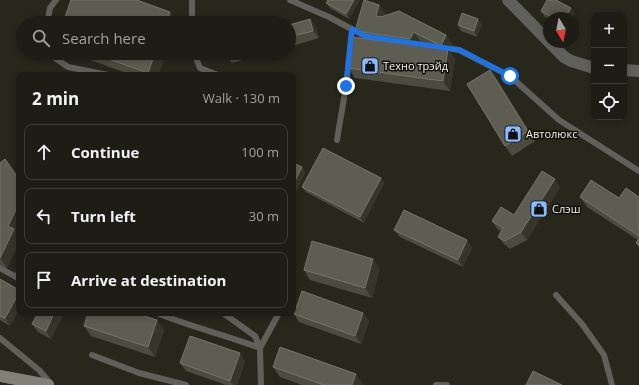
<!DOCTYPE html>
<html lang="en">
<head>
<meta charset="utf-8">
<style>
	:root { --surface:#1d1d15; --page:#25261e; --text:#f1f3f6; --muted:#a0a2a0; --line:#3b3b34 }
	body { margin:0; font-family:"Open Sans",sans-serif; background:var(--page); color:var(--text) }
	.controls { position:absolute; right:12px; top:12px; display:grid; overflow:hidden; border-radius:8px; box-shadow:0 2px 6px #0003 }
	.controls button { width:36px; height:36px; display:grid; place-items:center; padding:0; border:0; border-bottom:1px solid var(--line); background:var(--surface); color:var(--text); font:20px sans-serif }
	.compass { position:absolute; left:543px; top:12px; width:36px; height:36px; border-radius:50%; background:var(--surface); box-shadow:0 2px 6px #0003; rotate:170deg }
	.stop { position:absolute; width:12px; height:12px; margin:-9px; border:3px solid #1a73e8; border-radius:50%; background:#fff }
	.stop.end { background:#1a73e8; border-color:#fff; box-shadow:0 1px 4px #0008 }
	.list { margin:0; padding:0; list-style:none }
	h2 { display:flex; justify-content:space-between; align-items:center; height:52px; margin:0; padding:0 16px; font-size:17px }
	h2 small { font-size:13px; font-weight:400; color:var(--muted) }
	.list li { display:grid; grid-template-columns:26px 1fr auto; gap:12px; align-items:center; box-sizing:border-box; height:56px; margin:0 8px 8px; padding:0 8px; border:1px solid var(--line); border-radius:8px }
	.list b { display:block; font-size:15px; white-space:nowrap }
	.list em { font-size:13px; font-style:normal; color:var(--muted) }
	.icon { flex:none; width:22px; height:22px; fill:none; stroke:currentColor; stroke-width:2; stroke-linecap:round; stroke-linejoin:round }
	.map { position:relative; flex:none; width:639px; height:385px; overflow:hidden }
	.search { position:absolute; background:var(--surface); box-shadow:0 2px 6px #0003; left:16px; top:16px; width:280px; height:44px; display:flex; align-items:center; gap:10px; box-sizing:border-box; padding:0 14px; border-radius:22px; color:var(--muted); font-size:15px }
	.panel { position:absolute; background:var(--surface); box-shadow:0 2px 6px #0003; left:16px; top:72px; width:280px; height:244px; border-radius:8px }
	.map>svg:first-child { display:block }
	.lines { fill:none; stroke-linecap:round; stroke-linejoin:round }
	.lane { stroke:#60605a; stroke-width:6 }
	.street { stroke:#60605a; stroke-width:12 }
	.secondary { stroke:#818178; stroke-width:12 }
	.wall { fill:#4b4b3f; fill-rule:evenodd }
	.shaded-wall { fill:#353529 }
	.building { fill:#5d5d52; stroke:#75756a }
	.route { stroke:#1a73e8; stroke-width:5 }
	.labels { text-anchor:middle; stroke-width:3; stroke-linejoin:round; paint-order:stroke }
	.poi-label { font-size:11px; fill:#f4f4ec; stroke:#10100b; text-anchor:start }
</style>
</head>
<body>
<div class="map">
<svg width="639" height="385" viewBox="0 0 639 385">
	<rect width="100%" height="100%" fill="#27271c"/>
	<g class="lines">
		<path class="lane" d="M290,0L329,17L361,34
			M47,23L50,8L56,0
			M192,23V0
			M411,43L434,46
			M445,48L459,50L510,76L559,120L639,171
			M48,53L68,67L108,75
			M194,53L200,68L218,75
			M337,140L346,86L352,29
			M0,268L16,277L19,272
			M293,270V278
			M556,295L582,324L604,355L612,385
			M157,313C191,327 226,335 260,348
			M223,313L255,336L260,348
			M0,338L39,370L51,384
			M92,355L139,373L186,385
			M261,385L260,348L279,313
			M436,385H447"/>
		<path class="street" d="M508,0L564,57L571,61L594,68
			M624,70L639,71"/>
		<path class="secondary" d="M0,376L48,385"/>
	</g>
	<path class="wall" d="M328,0H360L349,19L330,8L326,3Z
		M379,5L386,15L446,35L453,45L450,52L455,59L450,91L355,78L348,68L360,38L355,31ZM421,42L431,47L419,45Z
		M541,11L574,13L572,18H549V19L545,17Z
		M478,19L482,25L477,37L461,31L458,25Z
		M289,25L316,27L319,38L289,47Z
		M71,53H166L158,75H132Z
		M226,53H266L232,63L226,55Z
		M490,70L497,80L535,141L512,156L505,146Z
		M0,163L19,179V227L17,232L7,268L0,265Z
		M293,163L302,167L305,173L296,192L293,190Z
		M381,178L384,183L364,223L306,192L302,187Z
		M560,187L527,240L510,249L504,244L498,237L501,231L497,229L492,221L514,215Z
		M580,197L619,198L639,197V248L636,243L638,240L587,207Z
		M394,230L467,240L472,248L463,267L400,237Z
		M380,269L372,298L310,280L304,270Z
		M0,279L10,326L0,320Z
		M38,313H64L51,339L38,332L32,324Z
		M247,313H256L254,316Z
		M363,313L369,321L361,344L299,322L294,314Z
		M84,326L164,330L155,357L91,336Z
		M245,361L237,385H226L186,371L180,363Z
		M273,367L363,384V385H302L280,377Z"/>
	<path class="shaded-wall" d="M354,0H360L349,19L346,14Z
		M379,5L386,15L383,26L376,16Z
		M571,8L574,13L572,18H565Z
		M170,12L177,22V23H166Z
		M310,19L316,27L319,38L313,31Z
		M478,19L482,25L477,37L474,31Z
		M414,32L421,42L417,49L410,39Z
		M446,35L453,45L450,52L455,59L450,91L443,81L447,54L441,46Z
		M155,53H166L158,75H149L148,73Z
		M490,70L497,80L535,141L528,131Z
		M302,167L305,173L296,192L293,187V185Z
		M381,178L384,183L364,223L360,217Z
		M555,179L560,187L527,240L521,232Z
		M19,203V227L17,232L19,236V244L7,268L0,258L8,226Z
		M467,240L472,248L463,267L458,260Z
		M373,259L380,269L372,298L365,288Z
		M19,293V311L10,326L5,318Z
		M54,313H64L51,339L46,331Z
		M252,313H256L254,316Z
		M363,313L369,321L361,344L355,336Z
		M157,320L164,330L155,357L148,347Z
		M240,353L245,361L237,385H234L230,381Z
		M356,374L363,384V385H352Z"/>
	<path class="building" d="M71,0H137L170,12L166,23H63Z
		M328,0H354L346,14L326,3Z
		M364,0L379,5L376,16L381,17L399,11L446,35L441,46L414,32L410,39L355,31Z
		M547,0H556L571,8L565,18H553L541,11Z
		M462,13L478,19L474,31L458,25Z
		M310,19L313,31L289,37V25Z
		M352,37L448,49L443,81L348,68Z
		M92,53H155L148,73Z
		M226,53H233L226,55Z
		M490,70L528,131L505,146L467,84Z
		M323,148L381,178L360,217L302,187Z
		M5,159L19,179V203L8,226L14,229L0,258V163Z
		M293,163L302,167L293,185Z
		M542,171L555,179L521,232L505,241L498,237L503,228L492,221L501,207L514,215Z
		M591,180L619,198L626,188L639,197V236L580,197Z
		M404,210L467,240L458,260L394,230Z
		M639,238V245L636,243Z
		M312,241L373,259L365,288L304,270Z
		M0,279L19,290V293L5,318L0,316Z
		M302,291L363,313L355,336L294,314Z
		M38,313H54L46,331L32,324Z
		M88,313H135L157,320L148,347L84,326Z
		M190,336L240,353L230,381L180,363Z
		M280,347L356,374L352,385H324L273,367Z
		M533,371L562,385H526Z"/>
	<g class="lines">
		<path class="route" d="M346,86L352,29L365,36L460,50L510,76"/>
	</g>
	<defs>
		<symbol id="shop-square" viewBox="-11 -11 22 22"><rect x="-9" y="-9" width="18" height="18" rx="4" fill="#8abafc" stroke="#10100b"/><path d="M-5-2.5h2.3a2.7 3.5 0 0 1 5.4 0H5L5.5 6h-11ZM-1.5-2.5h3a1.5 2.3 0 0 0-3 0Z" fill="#111"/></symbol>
	</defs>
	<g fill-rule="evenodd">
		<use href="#shop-square" x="360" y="56" width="20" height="20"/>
		<use href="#shop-square" x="503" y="124" width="20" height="20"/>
		<use href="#shop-square" x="529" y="199" width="20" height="20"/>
	</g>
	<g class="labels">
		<g class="poi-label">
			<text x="383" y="70">Техно трэйд</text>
			<text x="526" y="138">Автолюкс</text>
			<text x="552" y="213">Слэш</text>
		</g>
	</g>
</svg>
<div class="controls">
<button>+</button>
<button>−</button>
<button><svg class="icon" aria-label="locate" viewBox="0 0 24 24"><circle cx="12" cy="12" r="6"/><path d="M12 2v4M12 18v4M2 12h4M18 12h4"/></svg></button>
</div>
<svg class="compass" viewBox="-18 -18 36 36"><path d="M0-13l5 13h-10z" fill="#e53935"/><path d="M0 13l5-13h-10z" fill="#a0a2a0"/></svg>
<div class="stop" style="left:510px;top:76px"></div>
<div class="stop end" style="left:346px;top:86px"></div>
<div class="search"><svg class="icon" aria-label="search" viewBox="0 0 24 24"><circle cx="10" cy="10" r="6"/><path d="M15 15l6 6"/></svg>Search here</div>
<section class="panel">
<h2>2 min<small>Walk · 130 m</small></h2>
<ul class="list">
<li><svg class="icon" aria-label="ahead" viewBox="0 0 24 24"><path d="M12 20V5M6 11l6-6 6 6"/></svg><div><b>Continue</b></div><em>100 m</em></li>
<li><svg class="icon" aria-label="left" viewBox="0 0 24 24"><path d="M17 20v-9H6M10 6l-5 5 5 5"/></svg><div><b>Turn left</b></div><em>30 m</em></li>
<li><svg class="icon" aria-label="arrive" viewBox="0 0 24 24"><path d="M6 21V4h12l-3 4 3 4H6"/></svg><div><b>Arrive at destination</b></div></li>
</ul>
</section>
</div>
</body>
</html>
